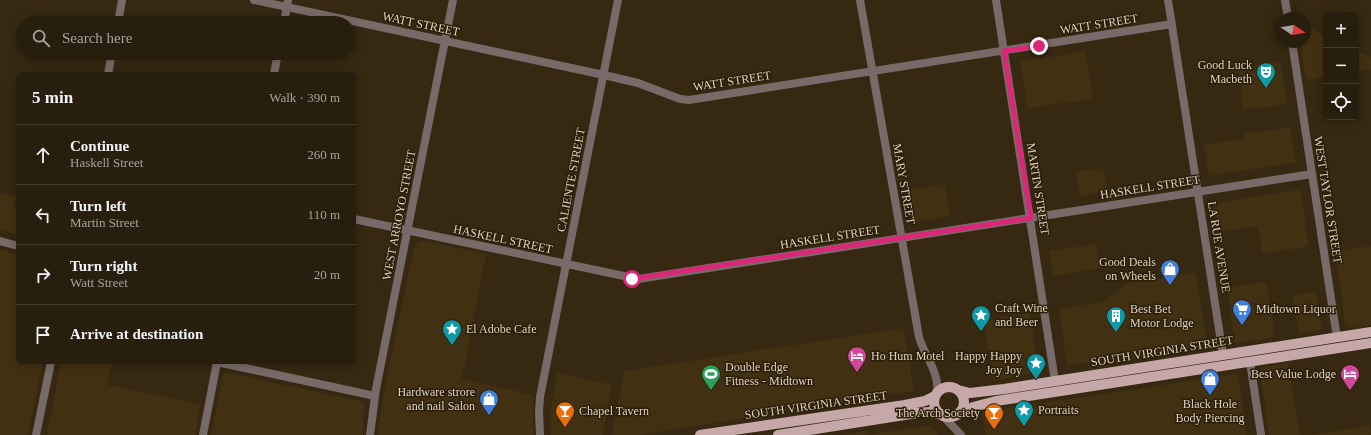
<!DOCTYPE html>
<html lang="en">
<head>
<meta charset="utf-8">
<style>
	:root { --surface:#281e0d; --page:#302716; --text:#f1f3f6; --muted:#a5a29d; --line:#443c2e }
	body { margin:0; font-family:"Times New Roman",serif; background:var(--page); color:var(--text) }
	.controls { position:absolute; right:12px; top:12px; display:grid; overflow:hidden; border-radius:6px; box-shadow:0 2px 10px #0003 }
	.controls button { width:36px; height:36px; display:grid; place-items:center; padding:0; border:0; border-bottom:1px solid var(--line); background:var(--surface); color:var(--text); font:20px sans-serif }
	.compass { position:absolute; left:1275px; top:12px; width:36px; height:36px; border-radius:50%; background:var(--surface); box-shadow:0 2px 10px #0003; rotate:102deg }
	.stop { position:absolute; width:12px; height:12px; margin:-9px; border:3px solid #db2777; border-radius:50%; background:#fff }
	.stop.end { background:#db2777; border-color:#fff; box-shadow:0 1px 4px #0008 }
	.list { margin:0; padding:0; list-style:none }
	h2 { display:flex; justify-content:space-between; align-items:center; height:52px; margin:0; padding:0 16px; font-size:17px }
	h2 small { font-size:13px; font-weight:400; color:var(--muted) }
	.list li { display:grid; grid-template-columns:26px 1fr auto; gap:12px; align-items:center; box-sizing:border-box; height:60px; padding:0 16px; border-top:1px solid var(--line) }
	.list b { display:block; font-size:15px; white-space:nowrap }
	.list p { margin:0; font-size:13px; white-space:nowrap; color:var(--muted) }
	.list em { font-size:13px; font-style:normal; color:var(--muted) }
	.icon { flex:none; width:22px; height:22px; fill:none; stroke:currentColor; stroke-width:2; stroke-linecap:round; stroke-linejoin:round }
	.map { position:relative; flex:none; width:1371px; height:435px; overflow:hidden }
	.search { position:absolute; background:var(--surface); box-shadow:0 2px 10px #0003; left:16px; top:16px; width:340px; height:44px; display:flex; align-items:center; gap:10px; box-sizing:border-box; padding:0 14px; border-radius:22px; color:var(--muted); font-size:15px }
	.panel { position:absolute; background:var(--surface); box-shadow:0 2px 10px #0003; left:16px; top:72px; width:340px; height:292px; border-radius:6px }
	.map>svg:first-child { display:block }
	.built { fill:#423012 }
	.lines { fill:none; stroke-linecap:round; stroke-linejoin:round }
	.minor { stroke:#786a69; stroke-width:8 }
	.tertiary { stroke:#786a69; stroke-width:8 }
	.primary { stroke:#c6a8a8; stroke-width:10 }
	.route { stroke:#db2777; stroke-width:5 }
	.labels { text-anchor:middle; stroke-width:3; stroke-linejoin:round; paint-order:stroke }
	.street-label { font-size:12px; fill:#dcd3c6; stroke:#2c1e07 }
	.poi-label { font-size:12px; fill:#dcd3c6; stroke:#2c1e07; text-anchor:start }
</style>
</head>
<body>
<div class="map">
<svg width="1371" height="435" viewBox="0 0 1371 435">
	<rect width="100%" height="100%" fill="#362811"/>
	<path class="built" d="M1305,26L1326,36V77L1306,80L1300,42H1305Z
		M1356,50L1371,57V70L1356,72Z
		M1086,51L1093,99L1027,108L1020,62Z
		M1280,62L1287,104L1243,110L1238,68Z
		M1290,127L1296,162L1209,176L1204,145L1243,139V134Z
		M1104,168L1108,192L1079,196L1076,172Z
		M945,184L950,216L912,223L907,190Z
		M1300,190L1309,246L1262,254L1258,226L1218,232L1214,203Z
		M0,193L16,196L13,207L18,208V235L0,230Z
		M423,241L486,254L462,379L533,395V435H378L383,396L414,248L416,244Z
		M1096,244L1100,268L1053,276L1049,251Z
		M1371,246V326L1349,328L1345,322L1335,251Z
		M0,250L18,254V362H43L28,435H0Z
		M1196,273L1208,348L1114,362L1113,358L1067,366L1059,309L1105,301L1129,283Z
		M1266,282L1275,337L1235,343L1227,288Z
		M1316,292L1322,330L1298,333L1293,296Z
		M1030,313L1039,373L993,380L984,320Z
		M904,328L914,391L638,435H612L624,371Z
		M61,362H112L107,385L200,404L196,435H47Z
		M1288,363L1300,435H1269L1260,370L1263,367Z
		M224,372L364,402L363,435H211Z
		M557,373L612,385L603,435H551L550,413Z
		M1235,374L1238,376L1247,435H985L982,412Z
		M1370,425L1371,435H1309L1360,427Z
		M926,426H930L939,435H839L865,431L872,434Z"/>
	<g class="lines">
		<path class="minor" d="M254,0L604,75L638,83L680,99L689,100L1172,24
			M860,0L919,337C924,355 940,373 937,393
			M996,0L1055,381
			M1168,0L1223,355
			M1285,0L1288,18
			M284,23L288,0
			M1292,42L1337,338
			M274,74L278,53
			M354,219L638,279L1312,174
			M217,362L375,396
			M1250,362L1261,435
			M203,435L217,362
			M370,435L376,389L453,0
			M540,435L539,412L540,397L618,0"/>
		<path class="tertiary" d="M118,23L122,0
			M108,74L112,53
			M0,241L18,246
			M944,417L961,435
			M36,435L51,362"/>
		<path class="primary" d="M934 402a15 15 0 1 1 30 0a15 15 0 1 1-30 0Z
			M958,390L970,393L1004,389L1371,332
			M960,413L973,407L996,401L1371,343
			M700,435L905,405L925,401L935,396
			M778,435L917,413L930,412L939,414"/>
	</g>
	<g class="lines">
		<path class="route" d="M632,279L1031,218L1004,51L1039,46"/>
	</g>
	<defs>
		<symbol id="theatre-pin" viewBox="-11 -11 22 30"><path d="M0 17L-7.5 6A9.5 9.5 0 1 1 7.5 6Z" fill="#0f9aa8" stroke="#2c1e07"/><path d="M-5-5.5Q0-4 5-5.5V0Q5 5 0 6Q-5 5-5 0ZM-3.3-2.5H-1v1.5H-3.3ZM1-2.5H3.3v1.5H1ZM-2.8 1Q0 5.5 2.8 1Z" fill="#fff"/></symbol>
		<symbol id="shop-pin" viewBox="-11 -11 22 30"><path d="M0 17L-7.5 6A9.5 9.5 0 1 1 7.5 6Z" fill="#3f7fe0" stroke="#2c1e07"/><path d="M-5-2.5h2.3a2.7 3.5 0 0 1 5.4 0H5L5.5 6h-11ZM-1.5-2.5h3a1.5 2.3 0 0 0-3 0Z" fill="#fff"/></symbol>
		<symbol id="supermarket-pin" viewBox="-11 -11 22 30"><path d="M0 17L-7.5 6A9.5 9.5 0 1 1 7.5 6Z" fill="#3f7fe0" stroke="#2c1e07"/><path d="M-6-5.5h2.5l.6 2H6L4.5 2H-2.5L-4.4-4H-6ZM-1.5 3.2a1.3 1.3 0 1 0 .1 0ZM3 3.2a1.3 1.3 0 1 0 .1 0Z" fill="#fff"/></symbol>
		<symbol id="sight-pin" viewBox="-11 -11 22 30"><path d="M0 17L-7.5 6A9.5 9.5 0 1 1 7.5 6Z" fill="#0f9aa8" stroke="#2c1e07"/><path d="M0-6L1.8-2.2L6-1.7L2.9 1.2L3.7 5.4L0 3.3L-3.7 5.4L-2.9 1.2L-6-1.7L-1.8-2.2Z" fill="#fff"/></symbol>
		<symbol id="building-pin" viewBox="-11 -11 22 30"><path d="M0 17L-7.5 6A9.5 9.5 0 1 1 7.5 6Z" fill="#0f9aa8" stroke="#2c1e07"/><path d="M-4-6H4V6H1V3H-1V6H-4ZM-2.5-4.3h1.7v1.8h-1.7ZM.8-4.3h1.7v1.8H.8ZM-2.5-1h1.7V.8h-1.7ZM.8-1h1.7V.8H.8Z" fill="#fff"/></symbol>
		<symbol id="hotel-pin" viewBox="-11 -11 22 30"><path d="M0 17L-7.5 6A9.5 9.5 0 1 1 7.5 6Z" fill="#d1479c" stroke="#2c1e07"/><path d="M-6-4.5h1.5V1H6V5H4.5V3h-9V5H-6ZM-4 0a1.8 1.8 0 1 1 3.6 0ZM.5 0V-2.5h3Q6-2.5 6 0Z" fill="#fff"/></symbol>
		<symbol id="stadium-pin" viewBox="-11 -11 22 30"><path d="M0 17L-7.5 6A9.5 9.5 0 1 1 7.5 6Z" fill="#2e9e5b" stroke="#2c1e07"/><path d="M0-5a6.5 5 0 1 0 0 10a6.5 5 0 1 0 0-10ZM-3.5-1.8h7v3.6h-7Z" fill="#fff"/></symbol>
		<symbol id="bar-pin" viewBox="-11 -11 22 30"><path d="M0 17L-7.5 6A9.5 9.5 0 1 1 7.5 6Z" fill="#e8710a" stroke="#2c1e07"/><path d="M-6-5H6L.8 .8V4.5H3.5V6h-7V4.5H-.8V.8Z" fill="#fff"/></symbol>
	</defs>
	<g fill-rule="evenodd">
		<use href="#theatre-pin" x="1255" y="61" width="22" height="30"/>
		<use href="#shop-pin" x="1159" y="258" width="22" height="30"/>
		<use href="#supermarket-pin" x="1231" y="298" width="22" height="30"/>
		<use href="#sight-pin" x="970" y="304" width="22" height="30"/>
		<use href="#building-pin" x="1105" y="305" width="22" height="30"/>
		<use href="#sight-pin" x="441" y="318" width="22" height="30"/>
		<use href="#hotel-pin" x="846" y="345" width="22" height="30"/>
		<use href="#sight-pin" x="1025" y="352" width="22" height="30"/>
		<use href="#stadium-pin" x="700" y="363" width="22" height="30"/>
		<use href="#hotel-pin" x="1339" y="363" width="22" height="30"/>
		<use href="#shop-pin" x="1199" y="368" width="22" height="30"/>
		<use href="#shop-pin" x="478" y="388" width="22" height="30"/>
		<use href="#sight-pin" x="1013" y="399" width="22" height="30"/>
		<use href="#bar-pin" x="554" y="400" width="22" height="30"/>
		<use href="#bar-pin" x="983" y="402" width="22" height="30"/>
	</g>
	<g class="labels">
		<g class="street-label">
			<text transform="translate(421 24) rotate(12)" y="4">WATT STREET</text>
			<text transform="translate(1099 24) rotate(-9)" y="4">WATT STREET</text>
			<text transform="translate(732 81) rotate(-9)" y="4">WATT STREET</text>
			<text transform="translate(571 180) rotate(-79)" y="4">CALIENTE STREET</text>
			<text transform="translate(904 184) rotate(80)" y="4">MARY STREET</text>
			<text transform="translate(1150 187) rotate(-9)" y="4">HASKELL STREET</text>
			<text transform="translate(1038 189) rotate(81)" y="4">MARTIN STREET</text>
			<text transform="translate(1328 200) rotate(81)" y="4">WEST TAYLOR STREET</text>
			<text transform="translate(399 215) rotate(-79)" y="4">WEST ARROYO STREET</text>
			<text transform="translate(830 237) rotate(-9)" y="4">HASKELL STREET</text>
			<text transform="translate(503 239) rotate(12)" y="4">HASKELL STREET</text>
			<text transform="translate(1219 247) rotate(81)" y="4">LA RUE AVENUE</text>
			<text transform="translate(1162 351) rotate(-9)" y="4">SOUTH VIRGINIA STREET</text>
			<text transform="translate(816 405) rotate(-8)" y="4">SOUTH VIRGINIA STREET</text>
		</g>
		<g class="poi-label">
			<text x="1252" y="69" text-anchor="end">Good Luck<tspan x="1252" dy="14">Macbeth</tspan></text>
			<text x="1156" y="266" text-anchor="end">Good Deals<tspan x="1156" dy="14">on Wheels</tspan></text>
			<text x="995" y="312">Craft Wine<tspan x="995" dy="14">and Beer</tspan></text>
			<text x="1130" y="313">Best Bet<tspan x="1130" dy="14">Motor Lodge</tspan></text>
			<text x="1256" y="313">Midtown Liquor</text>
			<text x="466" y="333">El Adobe Cafe</text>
			<text x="871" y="360">Ho Hum Motel</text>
			<text x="1022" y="360" text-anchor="end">Happy Happy<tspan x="1022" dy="14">Joy Joy</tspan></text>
			<text x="725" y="371">Double Edge<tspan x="725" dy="14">Fitness - Midtown</tspan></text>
			<text x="1336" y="378" text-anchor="end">Best Value Lodge</text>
			<text x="475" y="396" text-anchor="end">Hardware strore<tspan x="475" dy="14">and nail Salon</tspan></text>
			<text x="1210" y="408" text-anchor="middle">Black Hole<tspan x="1210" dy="14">Body Piercing</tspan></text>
			<text x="1038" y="414">Portraits</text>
			<text x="579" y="415">Chapel Tavern</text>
			<text x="980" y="417" text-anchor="end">The Arch Society</text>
		</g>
	</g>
</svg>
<div class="controls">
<button>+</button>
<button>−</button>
<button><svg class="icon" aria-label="locate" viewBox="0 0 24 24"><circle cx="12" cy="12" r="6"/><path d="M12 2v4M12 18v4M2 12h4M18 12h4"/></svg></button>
</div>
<svg class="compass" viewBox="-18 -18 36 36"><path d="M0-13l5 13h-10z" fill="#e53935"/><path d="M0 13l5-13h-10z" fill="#a5a29d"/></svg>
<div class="stop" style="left:632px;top:279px"></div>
<div class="stop end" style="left:1039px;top:46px"></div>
<div class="search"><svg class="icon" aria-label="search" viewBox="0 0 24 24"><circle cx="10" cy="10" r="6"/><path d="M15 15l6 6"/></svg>Search here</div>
<section class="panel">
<h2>5 min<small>Walk · 390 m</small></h2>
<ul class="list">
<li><svg class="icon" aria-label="ahead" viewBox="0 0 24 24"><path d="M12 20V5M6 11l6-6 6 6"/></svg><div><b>Continue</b><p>Haskell Street</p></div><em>260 m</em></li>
<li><svg class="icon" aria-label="left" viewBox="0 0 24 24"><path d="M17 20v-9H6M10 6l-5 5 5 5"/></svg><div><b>Turn left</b><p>Martin Street</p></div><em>110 m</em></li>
<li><svg class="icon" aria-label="right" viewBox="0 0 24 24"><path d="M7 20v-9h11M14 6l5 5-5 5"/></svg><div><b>Turn right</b><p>Watt Street</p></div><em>20 m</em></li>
<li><svg class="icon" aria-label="arrive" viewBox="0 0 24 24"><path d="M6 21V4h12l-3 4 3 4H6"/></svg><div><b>Arrive at destination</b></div></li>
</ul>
</section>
</div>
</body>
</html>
